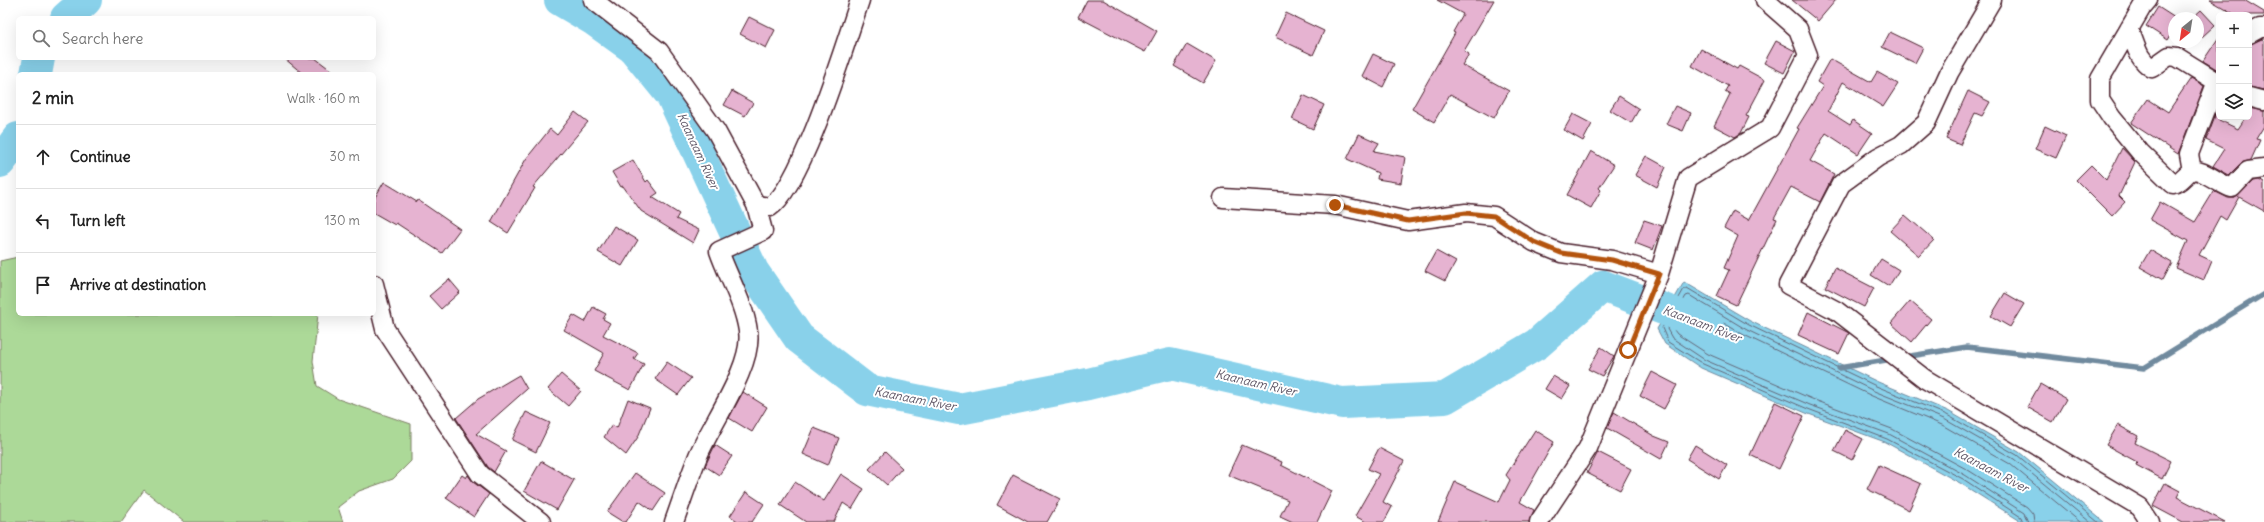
<!DOCTYPE html>
<html lang="en">
<head>
<meta charset="utf-8">
<style>
	:root { --surface:#fff; --page:#f2f2f2; --text:#222; --muted:#767676; --line:#e0e0e0 }
	body { margin:0; font-family:Delius,sans-serif; background:var(--page); color:var(--text) }
	.controls { position:absolute; right:12px; top:12px; display:grid; overflow:hidden; border-radius:6px; box-shadow:0 4px 16px #0002 }
	.controls button { width:36px; height:36px; display:grid; place-items:center; padding:0; border:0; border-bottom:1px solid var(--line); background:var(--surface); color:var(--text); font:20px sans-serif }
	.compass { position:absolute; left:2168px; top:12px; width:36px; height:36px; border-radius:50%; background:var(--surface); box-shadow:0 4px 16px #0002; rotate:210deg }
	.stop { position:absolute; width:12px; height:12px; margin:-9px; border:3px solid #b45309; border-radius:50%; background:#fff }
	.stop.end { background:#b45309; border-color:#fff; box-shadow:0 1px 4px #0008 }
	.list { margin:0; padding:0; list-style:none }
	h2 { display:flex; justify-content:space-between; align-items:center; height:52px; margin:0; padding:0 16px; font-size:17px }
	h2 small { font-size:13px; font-weight:400; color:var(--muted) }
	.list li { display:grid; grid-template-columns:26px 1fr auto; gap:12px; align-items:center; box-sizing:border-box; height:64px; padding:0 16px; border-top:1px solid var(--line) }
	.list b { display:block; font-size:15px; white-space:nowrap }
	.list em { font-size:13px; font-style:normal; color:var(--muted) }
	.icon { flex:none; width:22px; height:22px; fill:none; stroke:currentColor; stroke-width:2; stroke-linecap:round; stroke-linejoin:round }
	.map { position:relative; flex:none; width:2264px; height:522px; overflow:hidden }
	.search { position:absolute; background:var(--surface); box-shadow:0 4px 16px #0002; left:16px; top:16px; width:360px; height:44px; display:flex; align-items:center; gap:10px; box-sizing:border-box; padding:0 14px; border-radius:6px; color:var(--muted); font-size:15px }
	.panel { position:absolute; background:var(--surface); box-shadow:0 4px 16px #0002; left:16px; top:72px; width:360px; height:244px; border-radius:6px }
	.map>svg:first-child { display:block }
	.green { fill:#acd998; stroke:#7b7c62 }
	.water { fill:#89d1ea; stroke:#708a9e }
	.lines { fill:none; stroke-linecap:round; stroke-linejoin:round }
	.shore { stroke:#636677; stroke-width:1 }
	.stream { stroke:#708a9e; stroke-width:5.5 }
	.river { stroke:#89d1ea; stroke-width:32 }
	.building { fill:#e6b3d1; stroke:#4a1f2b }
	.minor-casing { stroke:#4a1f2b; stroke-width:21 }
	.minor { stroke:#fff; stroke-width:18 }
	.route { stroke:#b45309; stroke-width:5 }
	.labels { text-anchor:middle; stroke-width:4; stroke-linejoin:round; paint-order:stroke }
	.water-label { font-size:12px; font-style:italic; fill:#5d5464; stroke:#fff }
</style>
</head>
<body>
<div class="map">
<svg width="2264" height="522" viewBox="0 0 2264 522">
	<rect width="100%" height="100%" fill="#fff"/>
	<filter id="ink" filterUnits="userSpaceOnUse"><feTurbulence type="fractalNoise" baseFrequency=".025" numOctaves="2"/><feDisplacementMap in="SourceGraphic" scale="8" xChannelSelector="R" yChannelSelector="G"/><feConvolveMatrix kernelMatrix="1 2 1 2 8 2 1 2 1" color-interpolation-filters="sRGB"/></filter>
	<g filter="url(#ink)">
		<path class="green" d="M18,257V314H318L313,361L317,386L338,399L411,424V461L393,479L359,491L338,507L343,522H184L144,490L121,522H0V261Z"/>
		<path class="water" d="M1684,282L1750,321L1878,382L1948,411L2019,452L2104,522H2022L1960,483L1885,442L1806,413L1701,368L1665,344L1657,329Z"/>
		<g class="lines">
			<path class="shore" d="M2023,522L2021,517L1963,479L1887,439L1808,409L1703,364L1668,342L1662,328L1684,289L1687,288L1749,325L1876,386L1947,415L2017,455L2098,522
				M2028,522L2024,513L1965,475L1889,434L1810,405L1705,360L1672,338L1667,329L1686,296L1689,295L1747,330L1874,391L1944,419L2014,459L2090,522
				M2034,522L2033,514L2027,507L1968,470L1892,429L1812,399L1708,354L1677,334L1674,330L1688,304H1691L1744,335L1872,396L1942,425L2010,464L2080,522"/>
			<path class="stream" d="M1904,357L1967,347L2144,368L2264,294
				M1839,368L1892,359"/>
			<path class="river" d="M560,0L594,20L633,48L672,96L753,271L799,338L867,390L959,409L1088,384L1170,364L1342,403L1445,398L1537,344L1603,286L1708,326
				M66,18L86,0
				M36,74L39,58
				M0,162L18,138"/>
		</g>
		<path class="building" d="M1087,0H1103L1157,31L1145,52L1078,17Z
			M1437,0H1494L1464,51L1469,54L1462,65L1509,91L1494,118L1450,94L1434,122L1412,109L1455,33L1453,32L1463,14Z
			M1792,0H1836L1818,21Z
			M2210,0H2244L2264,12V15H2236Z
			M2158,7L2175,18L2174,30L2168,40L2146,26Z
			M2201,10L2215,25L2202,37L2198,32V18H2192Z
			M1286,13L1324,31L1313,55L1275,37Z
			M749,17L775,30L766,48L740,34Z
			M1890,32L1923,48L1915,63L1882,47Z
			M2219,37V70H2218L2203,61Z
			M2262,39L2264,40V90L2249,87V44Z
			M1776,41L1795,51L1784,73L1764,63Z
			M1187,44L1216,61L1203,83L1174,66Z
			M1701,49L1737,69L1739,66L1765,80L1746,116L1749,117L1741,133L1735,137L1714,126L1730,94L1725,91L1728,86L1692,66Z
			M1373,54L1394,64L1383,87L1362,76Z
			M284,58H315L336,74H303Z
			M1830,59L1871,82L1877,72L1898,84L1883,107L1843,82L1828,111L1850,125L1853,120L1872,133L1858,154L1826,133L1810,161L1834,174L1820,202L1791,187L1774,218L1777,219L1736,305L1717,296L1729,270L1724,268L1738,236L1724,228L1733,211L1749,220L1799,129L1797,128L1823,86L1817,82Z
			M2191,78L2204,86L2178,154L2131,123L2148,99L2168,112Z
			M732,91L753,103L745,116L724,105Z
			M1968,91L1990,102L1982,116L1975,113L1960,145L1946,139Z
			M1303,95L1324,105L1313,129L1292,119Z
			M1619,96L1639,109L1631,123L1610,110Z
			M2219,105V120L2238,129L2246,117H2249L2251,108L2264,111V126L2256,139L2260,140L2251,160L2241,163L2229,175L2213,166L2224,149L2206,140Z
			M1675,106L1691,113L1683,131L1666,124Z
			M575,112L588,122L533,187L535,188L508,233L491,222L526,159L550,129L557,135Z
			M1573,114L1592,124L1583,141L1564,130Z
			M2045,126L2066,136L2056,158L2035,149Z
			M1359,134L1379,143L1374,151L1405,157L1401,183L1377,179L1378,173L1347,159Z
			M2122,148L2135,162L2119,196L2125,202L2112,216L2076,180L2091,165L2106,180Z
			M1591,151L1614,165L1599,188L1601,190L1591,208L1567,195Z
			M1646,156L1666,167L1657,187L1635,175Z
			M633,160L646,182L648,180L658,193L652,197L679,214L676,219L699,230L693,243L641,211L623,186L621,187L612,172Z
			M2259,180L2264,183V211L2239,197L2226,220L2220,216L2199,255L2212,261L2204,280L2176,268L2188,241L2150,220L2160,202L2195,222L2214,191L2228,198H2235L2253,181Z
			M384,182L417,202L418,200L460,229L442,253L396,223L395,225L374,213V199Z
			M1905,215L1934,240L1919,256L1890,231Z
			M1644,220L1662,226L1653,250L1635,243Z
			M614,226L638,240L622,266L598,252Z
			M2150,250L2172,263L2163,280L2140,267Z
			M1436,251L1456,262L1445,281L1425,271Z
			M1881,259L1899,270L1889,286L1871,275Z
			M1835,268L1874,288L1864,307L1825,287Z
			M449,279L460,292L441,309L429,296Z
			M2005,293L2024,304L2010,327L1991,316Z
			M1910,301L1931,319L1912,342L1891,323Z
			M593,307L606,314L603,319L610,323L603,335L638,353L634,359L644,364L630,390L594,371L604,353L564,330L573,315L585,322Z
			M1808,312L1849,333L1839,354L1798,335Z
			M1601,347L1614,356L1602,376L1588,369Z
			M667,362L691,378L678,395L655,379Z
			M1652,372L1677,385L1664,409L1640,396Z
			M561,374L581,391L568,406L548,389Z
			M519,375L527,389L476,434L506,451L494,472L488,467L456,418L478,399Z
			M1553,376L1570,386L1562,399L1545,389Z
			M2040,384L2066,399L2053,422L2027,407Z
			M743,392L767,407L752,432L729,418Z
			M628,399L650,408L638,437L626,455L604,437L612,425L617,428Z
			M1775,402L1804,416L1779,469L1750,455Z
			M526,412L550,423L536,452L512,440Z
			M1614,412L1654,436L1669,442L1661,459L1607,428Z
			M2118,425L2138,436L2135,443L2171,461L2162,479L2136,465L2137,462L2106,445Z
			M814,428L839,438L828,465L803,454Z
			M1535,430L1554,442L1520,502L1534,510L1529,522H1438L1455,482L1499,502L1510,480L1506,475Z
			M1845,430L1863,439L1852,460L1834,451Z
			M715,445L732,456L719,475L705,466Z
			M1242,445L1282,462L1281,465L1332,491L1317,522H1293L1280,516L1288,500L1228,475Z
			M1695,445L1727,465L1719,479L1687,459Z
			M1379,448L1404,461L1383,502L1392,507L1384,522H1366L1355,516L1379,474L1368,469Z
			M885,452L902,468L887,485L869,469Z
			M1598,452L1631,469L1620,490L1587,473Z
			M541,461L574,480L557,510L524,491Z
			M1879,465L1921,484L1909,510L1867,489Z
			M635,473L665,493L653,511L639,501L626,522H623L607,512Z
			M841,474L864,489L852,509L843,503L834,522H806L780,505L795,482L824,501Z
			M462,475L466,478L468,475L473,482L489,494L474,517L446,498Z
			M1013,475L1060,499L1047,522H1028L997,505Z
			M2165,483L2180,491L2177,497L2225,522H2183L2153,506Z
			M746,492L764,504L752,522H739L730,516Z"/>
		<g class="lines">
			<defs>
				<path id="minor" d="M593,0L659,51L716,131L756,205L763,231L719,251C728,277 744,303 748,331C754,365 711,424 698,456C689,478 682,500 674,522
					M1992,0L1949,73L1926,123L1901,145L1878,157L1841,184L1788,285L1837,311L1925,379L2140,507L2150,522
					M2148,0L2142,7L2100,79V100L2112,118L2140,152L2173,184C2181,183 2184,175 2191,171C2200,167 2221,185 2232,188L2248,171L2264,169
					M2129,29C2136,44 2137,59 2152,68L2169,56L2177,57L2219,83
					M2249,34L2260,28H2264
					M2249,97L2264,101
					M2192,171L2189,154L2214,89L2219,80
					M1223,198L1335,205L1408,221L1466,213L1494,216L1534,242L1561,253L1612,260L1659,274
					M756,205L770,207C802,187 846,41 860,0
					M374,284L385,329L480,474L541,522
					M1539,522L1588,448L1659,274L1688,178L1770,128L1808,55L1798,29L1765,0"/>
			</defs>
			<use href="#minor" class="minor-casing"/>
			<use href="#minor" class="minor"/>
		</g>
	</g>
	<g class="lines" filter="url(#ink)">
		<path class="route" d="M1335,205L1408,221L1466,213L1494,216L1534,242L1561,253L1612,260L1659,274L1628,350"/>
	</g>
	<g class="labels">
		<g class="water-label">
			<text transform="translate(698 151) rotate(65)" y="4">Kaanaam River</text>
			<text transform="translate(1702 324) rotate(21)" y="4">Kaanaam River</text>
			<text transform="translate(1256 383) rotate(13)" y="4">Kaanaam River</text>
			<text transform="translate(915 399) rotate(11)" y="4">Kaanaam River</text>
			<text transform="translate(1991 470) rotate(28)" y="4">Kaanaam River</text>
		</g>
	</g>
</svg>
<div class="controls">
<button>+</button>
<button>−</button>
<button><svg class="icon" aria-label="layers" viewBox="0 0 24 24"><path d="M12 4l9 5-9 5-9-5zM3 14l9 5 9-5"/></svg></button>
</div>
<svg class="compass" viewBox="-18 -18 36 36"><path d="M0-13l5 13h-10z" fill="#e53935"/><path d="M0 13l5-13h-10z" fill="#767676"/></svg>
<div class="stop" style="left:1628px;top:350px"></div>
<div class="stop end" style="left:1335px;top:205px"></div>
<div class="search"><svg class="icon" aria-label="search" viewBox="0 0 24 24"><circle cx="10" cy="10" r="6"/><path d="M15 15l6 6"/></svg>Search here</div>
<section class="panel">
<h2>2 min<small>Walk · 160 m</small></h2>
<ul class="list">
<li><svg class="icon" aria-label="ahead" viewBox="0 0 24 24"><path d="M12 20V5M6 11l6-6 6 6"/></svg><div><b>Continue</b></div><em>30 m</em></li>
<li><svg class="icon" aria-label="left" viewBox="0 0 24 24"><path d="M17 20v-9H6M10 6l-5 5 5 5"/></svg><div><b>Turn left</b></div><em>130 m</em></li>
<li><svg class="icon" aria-label="arrive" viewBox="0 0 24 24"><path d="M6 21V4h12l-3 4 3 4H6"/></svg><div><b>Arrive at destination</b></div></li>
</ul>
</section>
</div>
</body>
</html>
